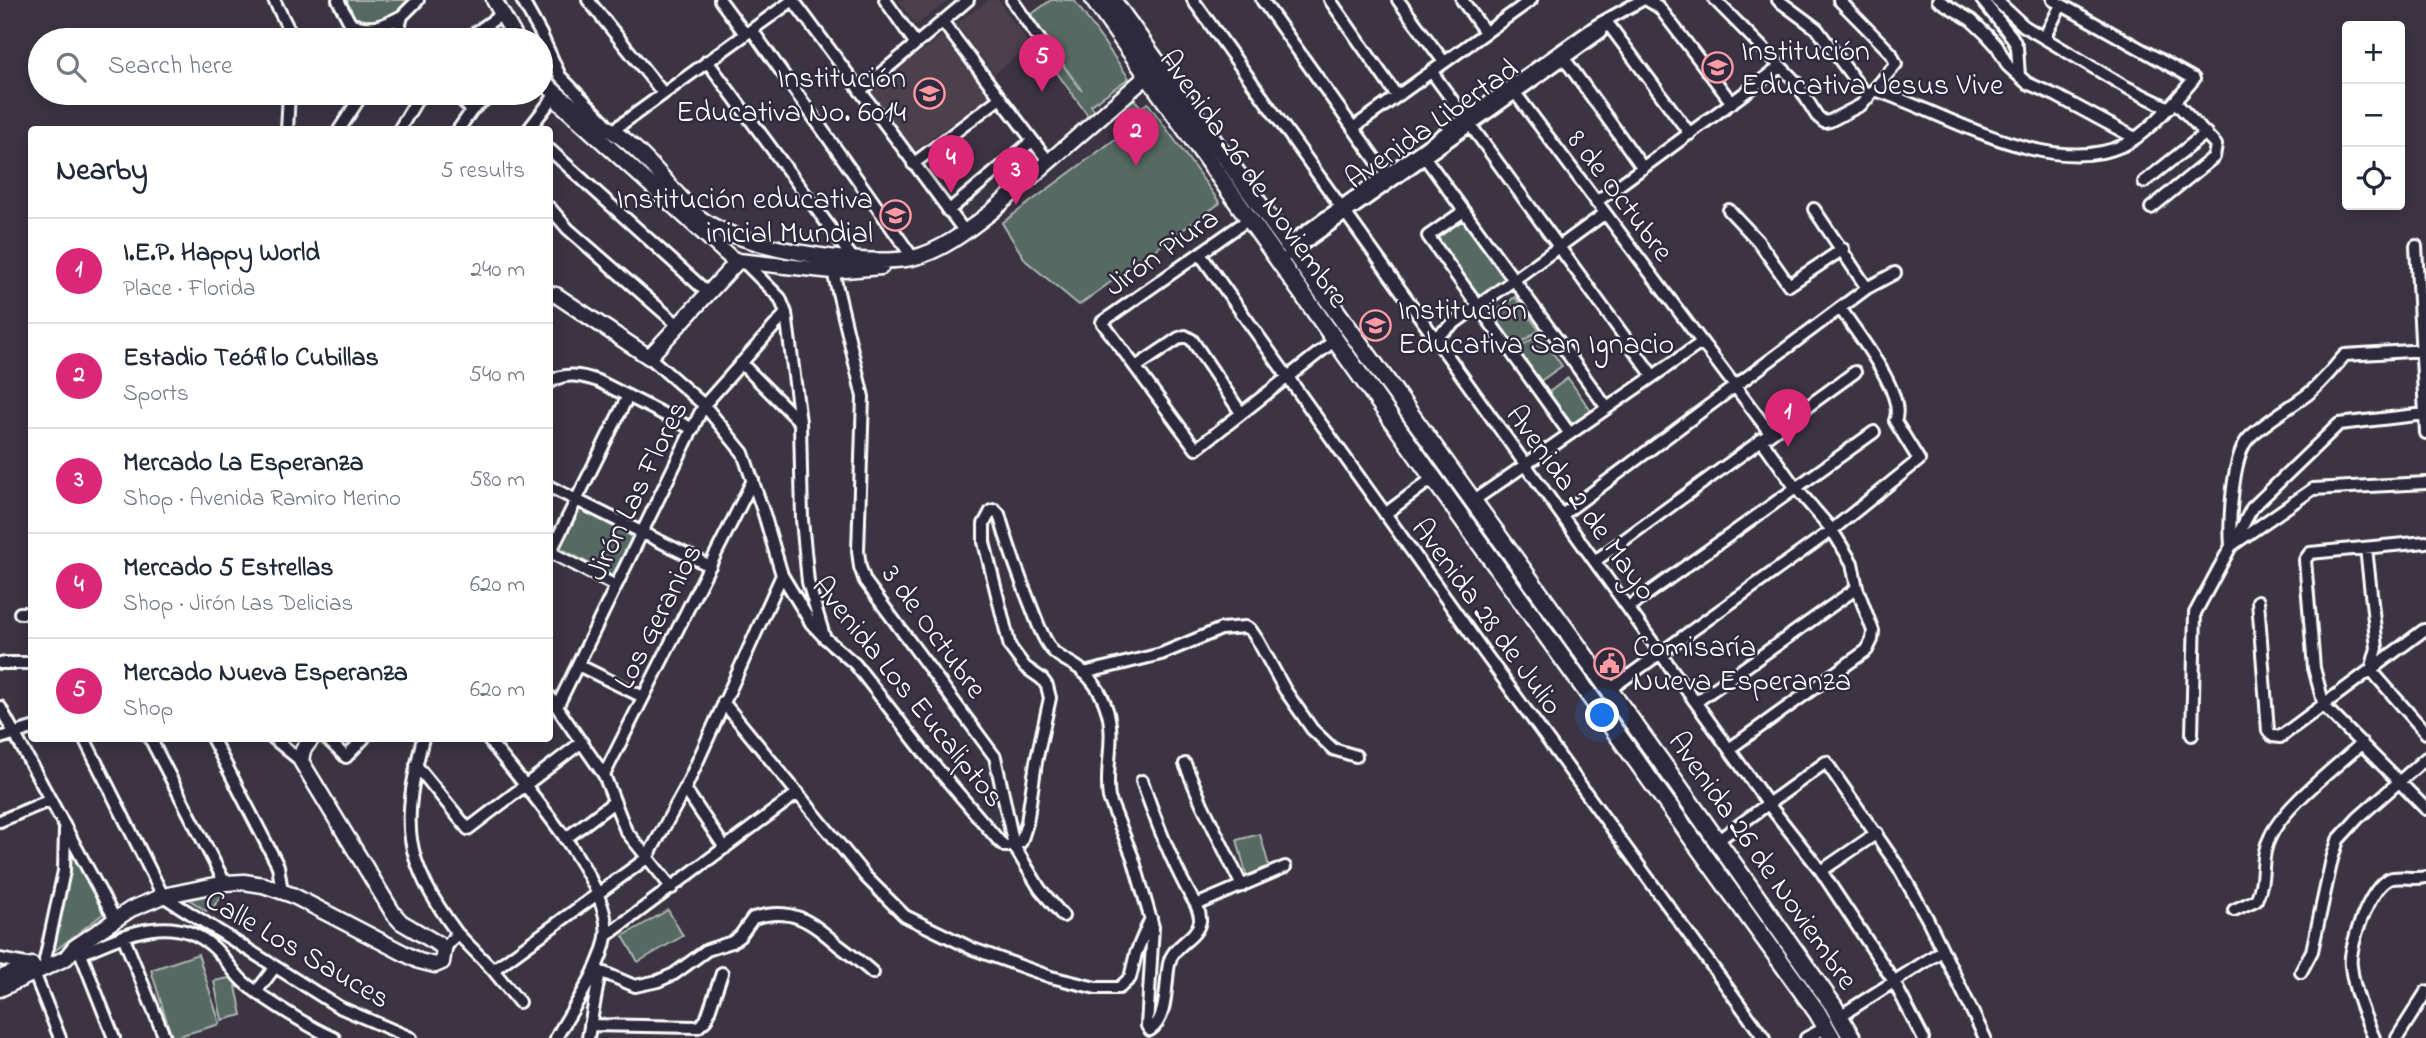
<!DOCTYPE html>
<html lang="en">
<head>
<meta charset="utf-8">
<style>
	:root { --surface:#fff; --page:#f2f2f3; --text:#1f2937; --muted:#747a83; --line:#e0e1e3; --accent:#db2777 }
	body { margin:0; font-family:"Indie Flower",sans-serif; background:var(--page); color:var(--text) }
	.controls { position:absolute; right:21px; top:21px; display:grid; overflow:hidden; border-radius:7px; box-shadow:0 4px 18px #0003 }
	.controls button { width:63px; height:63px; display:grid; place-items:center; padding:0; border:0; border-bottom:2px solid var(--line); background:var(--surface); color:var(--text); font:35px sans-serif }
	.you { position:absolute; left:1603px; top:716px; width:24px; height:24px; margin:-18px; border:5px solid #fff; border-radius:50%; background:#1a73e8; box-shadow:0 0 0 10px #1a73e833 }
	.badge { display:grid; place-items:center; width:46px; height:46px; border-radius:50%; background:var(--accent); color:#fff; font-size:23px; font-weight:700 }
	.pin { position:absolute; translate:-50% -58px; filter:drop-shadow(0 2px 4px #0008) }
	.pin::after { content:''; position:absolute; top:37px; width:24px; height:21px; background:inherit; clip-path:polygon(0 0,100% 0,50% 100%) }
	.list { margin:0; padding:0; list-style:none }
	h2 { display:flex; justify-content:space-between; align-items:center; height:91px; margin:0; padding:0 28px; font-size:30px }
	h2 small { font-size:23px; font-weight:400; color:var(--muted) }
	.list li { display:grid; grid-template-columns:46px 1fr auto; gap:21px; align-items:center; box-sizing:border-box; height:105px; padding:0 28px; border-top:2px solid var(--line) }
	.list b { display:block; font-size:26px; white-space:nowrap }
	.list p { margin:0; font-size:23px; white-space:nowrap; color:var(--muted) }
	.list em { font-size:23px; font-style:normal; color:var(--muted) }
	.icon { flex:none; width:38px; height:38px; fill:none; stroke:currentColor; stroke-width:2; stroke-linecap:round; stroke-linejoin:round }
	.map { position:relative; flex:none; width:2426px; height:1038px; overflow:hidden }
	.search { position:absolute; background:var(--surface); box-shadow:0 4px 18px #0003; left:28px; top:28px; width:525px; height:77px; display:flex; align-items:center; gap:18px; box-sizing:border-box; padding:0 24px; border-radius:38px; color:var(--muted); font-size:26px }
	.panel { position:absolute; background:var(--surface); box-shadow:0 4px 18px #0003; left:28px; top:126px; width:525px; height:616px; border-radius:7px }
	.map>svg:first-child { display:block }
	.built { fill:#4c404b }
	.green { fill:#576a64; stroke:#abb4b2; stroke-width:2 }
	.lines { fill:none; stroke-linecap:round; stroke-linejoin:round }
	.minor-casing { stroke:#fff; stroke-width:16 }
	.tertiary-casing { stroke:#fff; stroke-width:19 }
	.secondary-casing { stroke:#fff; stroke-width:21 }
	.minor { stroke:#2f2a3d; stroke-width:10 }
	.tertiary { stroke:#2f2a3d; stroke-width:14 }
	.secondary { stroke:#2f2a3d; stroke-width:16 }
	.labels { text-anchor:middle; stroke-width:5; stroke-linejoin:round; paint-order:stroke }
	.poi-label { font-size:30px; fill:#fff; stroke:#2f2a3d; text-anchor:start }
	.street-label { font-size:30px; fill:#fff; stroke:#2f2a3d }
</style>
</head>
<body>
<div class="map">
<svg width="2426" height="1038" viewBox="0 0 2426 1038">
	<rect width="100%" height="100%" fill="#3c3443"/>
	<filter id="ink" filterUnits="userSpaceOnUse"><feTurbulence type="fractalNoise" baseFrequency=".0143" numOctaves="2"/><feDisplacementMap in="SourceGraphic" scale="14" xChannelSelector="R" yChannelSelector="G"/><feConvolveMatrix kernelMatrix="1 2 1 2 8 2 1 2 1" color-interpolation-filters="sRGB"/></filter>
	<g filter="url(#ink)">
		<path class="built" d="M898,0H950L916,25Z
			M989,0H998L1030,46L994,74L956,24Z
			M946,33L990,96L914,151H909L868,92Z"/>
		<path class="green" d="M344,0H413C397,13 375,25 355,18Z
			M1051,0H1074L1129,78L1091,105L1096,112L1089,117L1044,55L1051,49L1082,91L1029,16Z
			M1132,97L1141,107L1148,103L1220,203L1079,305L1026,261L1002,223L1130,128L1115,109Z
			M1462,216L1510,281L1481,302L1432,235Z
			M1289,256L1650,759L1647,762L1285,260Z
			M1515,297L1539,330L1515,347L1492,314Z
			M1540,334L1562,366L1539,382L1517,349Z
			M1568,378L1591,411L1572,424L1549,392Z
			M580,509L633,537L612,576L560,548Z
			M1669,785L1847,1038H1840L1821,1005L1667,787Z
			M1260,834L1270,870L1247,877L1237,840Z
			M69,846L95,889L103,914L53,952L51,951Z
			M215,891L224,894L213,907L206,911L190,900L191,896Z
			M668,910L683,936L638,962L623,936Z
			M198,954L220,1024L172,1038L151,970Z
			M234,977L242,1015L222,1020L214,981Z"/>
		<g class="lines">
			<defs>
				<path id="minor" d="M274,0L290,32V40
					M338,0L350,23C371,32 383,26 402,16
					M522,0L541,34L560,76L604,121
					M588,0L663,93
					M720,0L745,34
					M793,0L965,232
					M885,0L916,44
					M1012,0L1046,49
					M1193,0L1769,805L1821,871L1893,980L1923,1038
					M1262,0L1388,177
					M1330,0L1397,96
					M1398,0L1444,62
					M1462,0L1485,32
					M1647,0L1659,7L1732,103
					M1715,0L1796,82L1817,116L1824,122L1830,121L1861,105L1896,64L1891,53L1839,0
					M1778,0L1817,29L1868,98
					M1938,0L1971,20L1986,34L1997,46L2008,66L2027,83L2057,96L2135,138
					M1982,0L2012,37L2017,47L2019,76
					M1996,0L2024,26L2124,86L2169,108
					M942,21L1049,162
					M1606,21L1690,134
					M752,30L913,258
					M2044,38L2061,5
					M396,40L402,16L418,0
					M465,40L502,14
					M1561,54L1643,168
					M707,61L854,260
					M1431,71L1653,376
					M1510,86L1770,433
					M1875,90C1948,114 2049,179 2124,145C2145,136 2179,97 2194,79L2053,0
					M860,91L968,0
					M454,93L472,110
					M1353,128L1531,0
					M287,130L289,93
					M339,130L363,93
					M399,130L421,93
					M458,130L472,110L493,93
					M528,130L556,94
					M612,131L793,0
					M550,150L708,293
					M1421,152L1607,408
					M913,164L1000,98
					M2144,182L2206,133
					M1596,202L1780,67
					M550,208L568,229L678,325
					M2151,208L2214,157L2216,145L2175,102
					M1814,209L1867,288
					M1729,210L1758,241L1789,285L1843,249
					M948,211L1032,141
					M1464,211L1428,236L1570,434
					M1249,219L1102,322L1196,449L1335,340
					M1285,246L1597,25L1642,0
					M2416,246L2426,433
					M1200,254L1486,655L1764,1038
					M1288,255L1601,32L1606,21
					M745,263L780,298L786,313L800,422L802,520L808,582L824,636
					M833,271L863,397L858,551L860,567L865,581L995,757L1014,846
					M1434,338L1604,214
					M649,357L704,405L743,453L764,514L782,575L811,623L825,638L855,664L929,759L999,841L1005,846H1014L1040,889L1063,916
					M741,363L800,422
					M1136,367L1179,338L1185,336L1192,340L1241,413
					M550,382C565,372 581,375 598,381L693,429
					M550,487L710,566
					M1473,501L1701,343
					M1385,514L1433,478
					M1562,515L1867,288L1895,273
					M2426,542L2310,553L2305,560L2314,668L2324,706L2426,809
					M2233,544L2252,508L2339,424L2425,414
					M2231,546C2229,521 2232,460 2247,440C2260,425 2291,407 2308,394C2322,383 2333,368 2345,355L2426,350
					M2366,548L2377,648L2371,670L2426,733
					M550,552L616,586
					M550,553L628,396
					M1595,561L1855,372
					M2258,601L2268,731L2273,736L2280,737L2424,630
					M1629,607L1874,432
					M20,613H32
					M0,663H32
					M578,665L643,697
					M1084,673L1161,654L1221,629L1245,627L1250,629L1257,639L1285,690L1312,729L1333,749L1356,756
					M1609,690L1832,530L1919,460L1895,421C1907,394 1856,333 1841,309
					M550,697L604,775L626,831L672,888
					M723,702L866,877L905,916L973,949L1051,977L1096,988H1119L1130,978L1136,953L1151,918
					M1696,702L1857,588
					M0,707L115,919
					M557,707L704,405L786,313
					M2192,735L2195,613L2231,546L2313,489L2426,483
					M0,738L32,728
					M84,738L163,896L339,1007L411,1038
					M150,738L225,883
					M212,738L278,866L282,892
					M273,738L301,761
					M326,738L346,757L364,738
					M423,738C401,826 402,858 457,933L444,950
					M487,738C520,781 614,883 606,937C601,969 572,1009 556,1038
					M1729,749L1867,650L1872,640L1873,631L1857,588L1852,563L1832,530L1795,487L1761,439
					M1185,764L1202,804L1242,886
					M416,765L468,829L582,742
					M604,775L753,480
					M685,789L725,848
					M0,821L50,800
					M565,839L614,802
					M1717,841L1826,762L1899,868L1928,920L1985,1038
					M1014,846L1021,842L1027,823L1036,762L1050,698L1047,686L1042,679L1025,667L1010,647L984,542V524L991,511L995,510L999,514C1008,546 1019,576 1031,606C1037,621 1042,638 1052,650C1058,657 1066,660 1074,665C1089,674 1101,691 1106,707C1117,737 1104,768 1109,798L1133,858L1153,927L1147,1026L1150,1030C1168,1019 1165,983 1169,964C1172,945 1197,939 1200,921C1201,910 1193,900 1188,891C1169,856 1155,819 1142,781
					M1821,871L1877,833
					M1196,905L1285,867
					M2234,910L2256,900C2267,878 2259,858 2270,837C2284,806 2336,767 2362,743
					M457,933L493,970L519,1002
					M123,936L165,1038
					M606,936L798,793
					M79,949L114,1038
					M80,954C122,936 171,911 211,945C225,956 233,974 247,985C269,1002 309,1027 334,1038
					M0,959L31,965L60,1038
					M48,967L45,960L64,871L65,829
					M595,969L635,986L658,981L674,974L707,950L732,942L740,936L753,918C792,906 810,921 838,945C850,954 862,963 873,973
					M493,970L647,858L685,789L782,575
					M2301,972L2312,951L2332,859L2338,840L2358,818L2426,758
					M257,991L275,967
					M1840,1016L1942,951
					M590,1025L698,1027L706,1020L722,973
					M588,1038L600,971
					M1806,1038L1827,1027
					M2374,1038C2364,1015 2354,992 2351,966C2348,947 2370,887 2389,879C2399,875 2414,880 2426,877
					M2397,1038L2426,992"/>
				<path id="tertiary" d="M494,0L517,40
					M541,78C563,105 599,119 626,141C645,156 662,177 678,195C685,202 691,212 700,218C740,248 863,268 912,258C940,252 967,231 990,213L1154,70
					M560,103L731,258L738,261L833,271L881,267
					M550,294L556,295L649,357L738,261
					M0,978L32,965
					M0,989L66,958L75,947L131,909L163,896L225,883L244,882L263,885L292,895L419,961L435,965L442,962L444,950L440,945L401,922L393,913L301,761L303,750L312,738"/>
				<path id="secondary" d="M1094,0L1433,478L1817,1012L1832,1038
					M1112,0L1667,770L1833,1005L1852,1038"/>
			</defs>
			<use href="#minor" class="minor-casing"/>
			<use href="#tertiary" class="tertiary-casing"/>
			<use href="#secondary" class="secondary-casing"/>
			<use href="#minor" class="minor"/>
			<use href="#tertiary" class="tertiary"/>
			<use href="#secondary" class="secondary"/>
		</g>
	</g>
	<defs>
		<symbol id="school-ring" viewBox="-11 -11 22 22"><circle r="9.5" fill="#2f2a3d" stroke="#ff9aa2" stroke-width="1.5"/><path d="M0-5L7-2L0 1L-7-2ZM-4 1L0 2.5L4 1V4Q0 6-4 4Z" fill="#ff9aa2"/></symbol>
		<symbol id="civic-ring" viewBox="-11 -11 22 22"><circle r="9.5" fill="#2f2a3d" stroke="#ff9aa2" stroke-width="1.5"/><path d="M-.6-6.5H3V-4.5H.6V-3L4-1V1h2V6H-6V1h2V-1L-.6-3ZM-1.2 2.5V6h2.4V2.5Z" fill="#ff9aa2"/></symbol>
	</defs>
	<g fill-rule="evenodd">
		<use href="#school-ring" x="1700" y="50" width="35" height="35"/>
		<use href="#school-ring" x="912" y="76" width="35" height="35"/>
		<use href="#school-ring" x="878" y="198" width="35" height="35"/>
		<use href="#school-ring" x="1358" y="308" width="35" height="35"/>
		<use href="#civic-ring" x="1592" y="646" width="35" height="35"/>
	</g>
	<g class="labels">
		<g class="poi-label">
			<text x="1741" y="60">Institución<tspan x="1741" dy="34">Educativa Jesus Vive</tspan></text>
			<text x="906" y="87" text-anchor="end">Institución<tspan x="906" dy="34">Educativa No. 6014</tspan></text>
			<text x="873" y="208" text-anchor="end">Institución educativa<tspan x="873" dy="34">inicial Mundial</tspan></text>
			<text x="1398" y="319">Institución<tspan x="1398" dy="34">Educativa San Ignacio</tspan></text>
			<text x="1633" y="656">Comisaría<tspan x="1633" dy="34">Nueva Esperanza</tspan></text>
		</g>
		<g class="street-label">
			<text transform="translate(1431 123) rotate(-35)" y="10">Avenida Libertad</text>
			<text transform="translate(1255 178) rotate(55)" y="10">Avenida 26 de Noviembre</text>
			<text transform="translate(1621 195) rotate(53)" y="10">8 de Octubre</text>
			<text transform="translate(1161 251) rotate(-35)" y="10">Jirón Piura</text>
			<text transform="translate(636 490) rotate(-64)" y="10">Jirón Las Flores</text>
			<text transform="translate(1582 502) rotate(54)" y="10">Avenida 2 de Mayo</text>
			<text transform="translate(657 616) rotate(-63)" y="10">Los Geranios</text>
			<text transform="translate(1488 616) rotate(54)" y="10">Avenida 28 de Julio</text>
			<text transform="translate(935 631) rotate(54)" y="10">3 de Octubre</text>
			<text transform="translate(909 691) rotate(51)" y="10">Avenida Los Eucaliptos</text>
			<text transform="translate(1764 860) rotate(55)" y="10">Avenida 26 de Noviembre</text>
			<text transform="translate(298 948) rotate(30)" y="10">Calle Los Sauces</text>
		</g>
	</g>
</svg>
<div class="controls">
<button>+</button>
<button>−</button>
<button><svg class="icon" aria-label="locate" viewBox="0 0 24 24"><circle cx="12" cy="12" r="6"/><path d="M12 2v4M12 18v4M2 12h4M18 12h4"/></svg></button>
</div>
<div class="you"></div>
<div class="pin badge" style="left:1788px;top:447px">1</div>
<div class="pin badge" style="left:1136px;top:166px">2</div>
<div class="pin badge" style="left:1016px;top:205px">3</div>
<div class="pin badge" style="left:951px;top:193px">4</div>
<div class="pin badge" style="left:1042px;top:92px">5</div>
<div class="search"><svg class="icon" aria-label="search" viewBox="0 0 24 24"><circle cx="10" cy="10" r="6"/><path d="M15 15l6 6"/></svg>Search here</div>
<section class="panel">
<h2>Nearby<small>5 results</small></h2>
<ul class="list">
<li><span class="badge">1</span><div><b>I.E.P. Happy World</b><p>Place · Florida</p></div><em>240 m</em></li>
<li><span class="badge">2</span><div><b>Estadio Teófilo Cubillas</b><p>Sports</p></div><em>540 m</em></li>
<li><span class="badge">3</span><div><b>Mercado La Esperanza</b><p>Shop · Avenida Ramiro Merino</p></div><em>580 m</em></li>
<li><span class="badge">4</span><div><b>Mercado 5 Estrellas</b><p>Shop · Jirón Las Delicias</p></div><em>620 m</em></li>
<li><span class="badge">5</span><div><b>Mercado Nueva Esperanza</b><p>Shop</p></div><em>620 m</em></li>
</ul>
</section>
</div>
</body>
</html>
